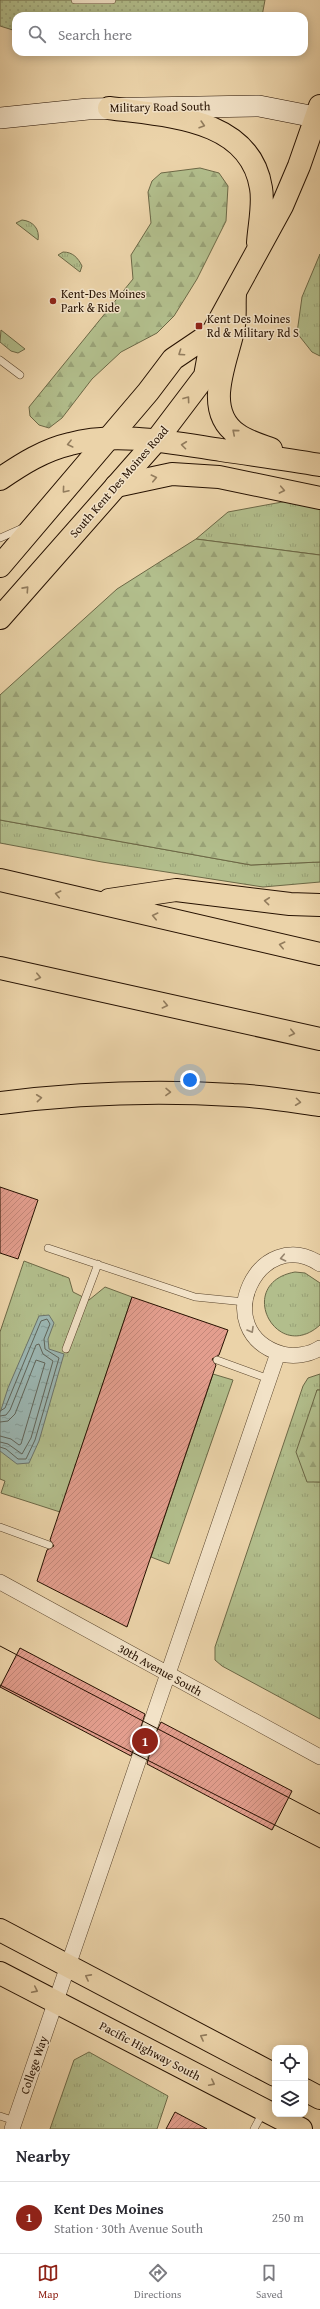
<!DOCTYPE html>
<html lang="en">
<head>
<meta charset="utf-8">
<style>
	:root { --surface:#fff; --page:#f7f7f7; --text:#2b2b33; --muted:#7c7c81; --line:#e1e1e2; --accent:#8f2418 }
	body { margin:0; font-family:"Gentium Book Plus",serif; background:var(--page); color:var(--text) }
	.controls { position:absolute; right:12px; bottom:12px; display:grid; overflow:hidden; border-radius:8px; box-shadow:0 2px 10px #0003 }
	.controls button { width:36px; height:36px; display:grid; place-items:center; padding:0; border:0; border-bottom:1px solid var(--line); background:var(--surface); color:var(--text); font:20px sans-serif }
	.you { position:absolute; left:190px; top:1080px; width:14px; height:14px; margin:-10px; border:3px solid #fff; border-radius:50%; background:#1a73e8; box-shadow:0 0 0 6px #1a73e833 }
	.badge { display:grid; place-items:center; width:26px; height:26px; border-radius:50%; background:var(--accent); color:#fff; font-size:13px; font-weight:700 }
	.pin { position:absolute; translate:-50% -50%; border:2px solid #fff; box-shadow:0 1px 4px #0006 }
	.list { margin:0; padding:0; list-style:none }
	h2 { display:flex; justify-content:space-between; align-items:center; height:52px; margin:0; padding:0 16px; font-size:17px }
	h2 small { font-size:13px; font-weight:400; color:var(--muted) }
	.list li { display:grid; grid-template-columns:26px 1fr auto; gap:12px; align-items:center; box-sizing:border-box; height:72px; padding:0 16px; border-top:1px solid var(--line) }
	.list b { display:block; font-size:15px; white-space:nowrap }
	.list p { margin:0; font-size:13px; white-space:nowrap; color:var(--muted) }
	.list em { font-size:13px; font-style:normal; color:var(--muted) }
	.icon { flex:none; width:22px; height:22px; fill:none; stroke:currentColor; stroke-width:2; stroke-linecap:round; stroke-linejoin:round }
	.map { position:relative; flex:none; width:320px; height:2129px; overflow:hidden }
	.search { position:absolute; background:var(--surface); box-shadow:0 2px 10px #0003; left:12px; right:12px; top:12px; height:44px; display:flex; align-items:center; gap:10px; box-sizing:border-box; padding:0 14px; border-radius:12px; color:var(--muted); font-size:15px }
	.sheet { height:124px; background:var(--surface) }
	nav { display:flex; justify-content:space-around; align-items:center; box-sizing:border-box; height:56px; border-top:1px solid var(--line); background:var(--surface); font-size:11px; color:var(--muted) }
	nav a { display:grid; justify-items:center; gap:2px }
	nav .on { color:var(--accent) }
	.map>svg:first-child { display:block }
	.grass { fill:url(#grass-tufts); stroke:#6c6846 }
	.forest { fill:url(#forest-firs); stroke:#6c6846 }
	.park { fill:url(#park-dots); stroke:#6c6846 }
	.water { fill:url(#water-ripples); stroke:#6c746b }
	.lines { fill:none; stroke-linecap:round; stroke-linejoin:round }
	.shore { stroke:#606459; stroke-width:1 }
	.building { fill:url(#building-hatch); stroke:#261100 }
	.minor-tunnel { stroke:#c4ac87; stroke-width:15; stroke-dasharray:15 8; stroke-linecap:butt }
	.service-casing { stroke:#57422a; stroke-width:8 }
	.minor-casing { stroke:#57422a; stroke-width:16 }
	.secondary-casing { stroke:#261100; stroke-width:22 }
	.primary-casing { stroke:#261100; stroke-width:24 }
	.trunk-casing { stroke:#261100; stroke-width:24 }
	.motorway-casing { stroke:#261100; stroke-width:24 }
	.service { stroke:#f2e2c7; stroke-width:7 }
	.minor { stroke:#f2e2c7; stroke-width:15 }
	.secondary { stroke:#f2e2c7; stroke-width:21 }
	.primary { stroke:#ebd3a9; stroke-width:22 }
	.trunk { stroke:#ebd3a9; stroke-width:22 }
	.motorway { stroke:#ebd3a9; stroke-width:22 }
	.tram { stroke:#261100; stroke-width:1 }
	.oneway { stroke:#927c5d }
	.oneway2 { stroke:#96846d }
	.poi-dot { fill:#8f2418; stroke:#f2e2c7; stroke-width:1.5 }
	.labels { text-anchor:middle; stroke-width:3; stroke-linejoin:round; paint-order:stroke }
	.street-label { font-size:12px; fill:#261100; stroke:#f2e2c7 }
	.poi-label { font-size:12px; fill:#261100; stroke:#f2e2c7; text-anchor:start }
</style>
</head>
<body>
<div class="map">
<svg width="320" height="2129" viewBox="0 0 320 2129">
	<defs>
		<pattern id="grass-tufts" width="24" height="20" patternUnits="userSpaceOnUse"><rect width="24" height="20" fill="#b2be8c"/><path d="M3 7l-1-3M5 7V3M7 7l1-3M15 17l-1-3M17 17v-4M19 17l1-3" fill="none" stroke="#99a277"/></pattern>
		<pattern id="forest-firs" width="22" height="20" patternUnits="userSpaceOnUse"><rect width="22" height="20" fill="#b2be8c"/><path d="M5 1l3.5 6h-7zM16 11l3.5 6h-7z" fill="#99a277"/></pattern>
		<pattern id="park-dots" width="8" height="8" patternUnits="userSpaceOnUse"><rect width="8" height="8" fill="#b2be8c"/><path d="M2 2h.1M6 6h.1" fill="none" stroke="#99a277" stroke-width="1.8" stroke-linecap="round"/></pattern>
		<pattern id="water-ripples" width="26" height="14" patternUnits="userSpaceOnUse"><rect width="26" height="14" fill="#9bb6b2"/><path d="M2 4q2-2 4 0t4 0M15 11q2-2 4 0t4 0" fill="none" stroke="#859b97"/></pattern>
		<pattern id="building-hatch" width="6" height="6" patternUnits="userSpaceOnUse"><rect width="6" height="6" fill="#e39e8e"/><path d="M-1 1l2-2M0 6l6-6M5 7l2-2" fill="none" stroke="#c38779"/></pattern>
	</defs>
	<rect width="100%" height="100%" fill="#ebd3a9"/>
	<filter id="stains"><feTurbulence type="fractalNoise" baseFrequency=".005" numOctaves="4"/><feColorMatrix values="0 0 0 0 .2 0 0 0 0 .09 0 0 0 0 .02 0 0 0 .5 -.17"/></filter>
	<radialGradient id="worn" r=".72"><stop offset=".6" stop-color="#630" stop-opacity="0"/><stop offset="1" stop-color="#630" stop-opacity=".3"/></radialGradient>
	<path class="grass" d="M22,220C33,221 40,229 38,240L16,223Z
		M63,252C73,252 78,258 82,266L80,272L58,255Z
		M320,254V356L312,352L297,333L302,297Z
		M1,330L25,349L18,353L11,351L0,342Z
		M293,500L320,505V555L196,539L228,512Z
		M0,820L251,865L320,862V882L263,887L102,862L0,843Z
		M24,1261L69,1278L73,1292L89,1300L105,1287L132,1297L60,1512L1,1493L5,1481L0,1479V1332Z
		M295,1272L305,1273L320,1283V1325C276,1365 234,1283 295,1272Z
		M213,1374L233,1380L169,1564L151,1557Z
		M320,1374V1390H317L307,1481L320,1482V1719L222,1666L215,1660V1647L303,1386L308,1378Z
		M89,2052L168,2096L157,2129H50L74,2060Z"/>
	<path class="forest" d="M200,168L219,173L228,186L226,221L197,279L174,316L157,333L121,352L92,379L62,418L49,428L39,425L30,416L29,407L133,279L131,255L151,223L148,192L152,181L161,173Z
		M196,539L320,555V862L251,865L0,820V695L117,589Z
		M317,1390H320V1482H307L296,1452Z"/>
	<path class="park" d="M0,0H265L262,16H16V31L0,26Z"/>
	<path class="water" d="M49,1315L54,1323L48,1339L49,1349L64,1354L39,1441L29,1463L17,1464L0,1451V1413L8,1388L39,1316Z"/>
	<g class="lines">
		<path class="shore" d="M0,1411L5,1408L41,1321L47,1319L50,1324L44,1339L45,1349L59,1358L35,1440L26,1459H18L6,1449L0,1447
			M0,1416L6,1415L10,1410L36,1345L39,1344L43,1354L53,1361L31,1438L22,1454L8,1444L0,1442
			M0,1422L8,1421L15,1414L36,1360L45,1363L21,1444L19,1445L11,1439L0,1436"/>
	</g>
	<path class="building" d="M0,1187L38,1200L18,1259L0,1253Z
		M132,1297L228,1330L219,1355L212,1359L216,1365L127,1627L37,1581L47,1550L54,1546L50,1540Z
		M20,1648L145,1714L140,1730L146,1737L155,1735L161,1722L292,1791L272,1830L147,1764L150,1752L144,1745L135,1746L131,1756L0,1687Z
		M175,2112L207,2129H166Z"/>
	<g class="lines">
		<path class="minor-tunnel" d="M141,1753L149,1729"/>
		<defs>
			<path id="service" d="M75,0H112
				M0,360L20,375
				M0,538L25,527
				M48,1248L195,1297L245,1302
				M66,1349L98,1264
				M217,1360L269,1379
				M0,1527L49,1545
				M0,2116L15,2121
				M254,2129L263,2112"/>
			<path id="minor" d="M320,1264C260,1223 206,1331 282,1354C293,1357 310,1355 320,1348
				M0,1582L320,1757
				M149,1729L278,1353
				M12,2129L141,1753"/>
			<path id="secondary" d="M0,118L88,109L259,106L320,118"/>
			<path id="primary" d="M0,1930L275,2075
				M0,1973L301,2129
				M305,2090L320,2098"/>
			<path id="trunk" d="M109,108C165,116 250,117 261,188C264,205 259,226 258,243
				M0,566L148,392L173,359L213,332
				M0,618L155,442L205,376L213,332L282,206L299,166L320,106"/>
			<path id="motorway" d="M235,294C234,306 236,319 233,331C226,363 203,410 237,434C246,441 260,445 271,449
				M0,479C22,464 44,450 70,444C116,431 174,443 221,450C254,455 287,459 320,465
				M116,486L172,474L219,477L320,498
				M0,880L320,954
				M109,900L176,890L290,904L320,905
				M0,968L320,1039
				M0,1103C78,1093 154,1090 233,1095C262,1096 291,1101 320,1105"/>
		</defs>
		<use href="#service" class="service-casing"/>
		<use href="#minor" class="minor-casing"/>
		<use href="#secondary" class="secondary-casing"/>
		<use href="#primary" class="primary-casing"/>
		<use href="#trunk" class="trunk-casing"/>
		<use href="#motorway" class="motorway-casing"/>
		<use href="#service" class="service"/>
		<use href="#minor" class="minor"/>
		<use href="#secondary" class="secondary"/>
		<use href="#primary" class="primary"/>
		<use href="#trunk" class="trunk"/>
		<use href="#motorway" class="motorway"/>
		<path class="tram" d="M0,1646L320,1814
			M0,1685L320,1848"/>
	</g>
	<defs><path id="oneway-chevron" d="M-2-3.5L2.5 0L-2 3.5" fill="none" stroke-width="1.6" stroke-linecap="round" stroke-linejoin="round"/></defs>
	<g class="oneway">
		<use href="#oneway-chevron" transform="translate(202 125) rotate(17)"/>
		<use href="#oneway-chevron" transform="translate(181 353) rotate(146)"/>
		<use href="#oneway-chevron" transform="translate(187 399) rotate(-54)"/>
		<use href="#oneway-chevron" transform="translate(235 432) rotate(-140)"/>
		<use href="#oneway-chevron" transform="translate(70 444) rotate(166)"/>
		<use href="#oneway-chevron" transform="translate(184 445) rotate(-173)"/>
		<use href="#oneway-chevron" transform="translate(154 478) rotate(-13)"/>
		<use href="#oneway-chevron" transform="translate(65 490) rotate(130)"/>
		<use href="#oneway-chevron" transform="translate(282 490) rotate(11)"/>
		<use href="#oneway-chevron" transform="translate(26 589) rotate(-48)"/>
		<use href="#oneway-chevron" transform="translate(58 894) rotate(-167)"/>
		<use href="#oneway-chevron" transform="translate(267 901) rotate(-174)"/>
		<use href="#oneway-chevron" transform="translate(155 916) rotate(-167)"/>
		<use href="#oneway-chevron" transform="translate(282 945) rotate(-167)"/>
		<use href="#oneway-chevron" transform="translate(38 977) rotate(13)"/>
		<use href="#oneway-chevron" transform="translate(165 1005) rotate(13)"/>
		<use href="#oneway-chevron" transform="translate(292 1033) rotate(13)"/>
		<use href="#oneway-chevron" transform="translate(168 1092) rotate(1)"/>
		<use href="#oneway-chevron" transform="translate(39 1098) rotate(-6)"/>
		<use href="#oneway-chevron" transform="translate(298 1102) rotate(7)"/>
		<use href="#oneway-chevron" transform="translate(88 1977) rotate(-152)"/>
		<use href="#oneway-chevron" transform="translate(35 1990) rotate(26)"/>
		<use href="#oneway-chevron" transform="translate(203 2037) rotate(-152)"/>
		<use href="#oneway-chevron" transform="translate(212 2083) rotate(27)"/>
	</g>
	<g class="oneway2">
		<use href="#oneway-chevron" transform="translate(283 1258) rotate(168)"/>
		<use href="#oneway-chevron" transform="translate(251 1330) rotate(60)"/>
	</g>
	<g class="poi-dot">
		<circle cx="53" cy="301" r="4"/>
		<rect x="195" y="322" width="8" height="8" rx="2"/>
	</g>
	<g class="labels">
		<g class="street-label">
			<text transform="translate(160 107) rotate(-1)" y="4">Military Road South</text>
			<text transform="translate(119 482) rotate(-49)" y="4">South Kent Des Moines Road</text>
			<text transform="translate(160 1670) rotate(29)" y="4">30th Avenue South</text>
			<text transform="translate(150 2051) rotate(28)" y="4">Pacific Highway South</text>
			<text transform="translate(34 2065) rotate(-71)" y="4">College Way</text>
		</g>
		<g class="poi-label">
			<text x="61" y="298">Kent-Des Moines<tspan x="61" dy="14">Park &amp; Ride</tspan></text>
			<text x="207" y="323">Kent Des Moines<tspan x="207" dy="14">Rd &amp; Military Rd S</tspan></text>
		</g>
	</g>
	<rect width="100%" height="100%" filter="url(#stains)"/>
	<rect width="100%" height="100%" fill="url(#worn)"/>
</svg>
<div class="controls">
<button><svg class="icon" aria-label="locate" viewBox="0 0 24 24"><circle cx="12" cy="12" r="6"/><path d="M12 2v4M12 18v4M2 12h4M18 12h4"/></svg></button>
<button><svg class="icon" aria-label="layers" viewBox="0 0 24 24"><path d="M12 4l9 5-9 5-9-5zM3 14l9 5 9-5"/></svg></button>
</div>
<div class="you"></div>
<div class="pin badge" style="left:145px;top:1741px">1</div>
<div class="search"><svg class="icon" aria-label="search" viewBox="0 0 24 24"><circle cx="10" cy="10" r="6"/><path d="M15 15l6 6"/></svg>Search here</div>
</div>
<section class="sheet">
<h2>Nearby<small></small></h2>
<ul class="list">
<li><span class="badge">1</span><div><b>Kent Des Moines</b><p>Station · 30th Avenue South</p></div><em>250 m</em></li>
</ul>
</section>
<nav>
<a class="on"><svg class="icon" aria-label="map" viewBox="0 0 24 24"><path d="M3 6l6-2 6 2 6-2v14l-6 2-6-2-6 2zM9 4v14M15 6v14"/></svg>Map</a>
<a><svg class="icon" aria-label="directions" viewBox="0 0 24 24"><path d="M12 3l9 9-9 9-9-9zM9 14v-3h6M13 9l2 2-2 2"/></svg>Directions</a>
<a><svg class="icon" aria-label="saved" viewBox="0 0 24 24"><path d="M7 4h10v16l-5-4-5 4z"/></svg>Saved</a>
</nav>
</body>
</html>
